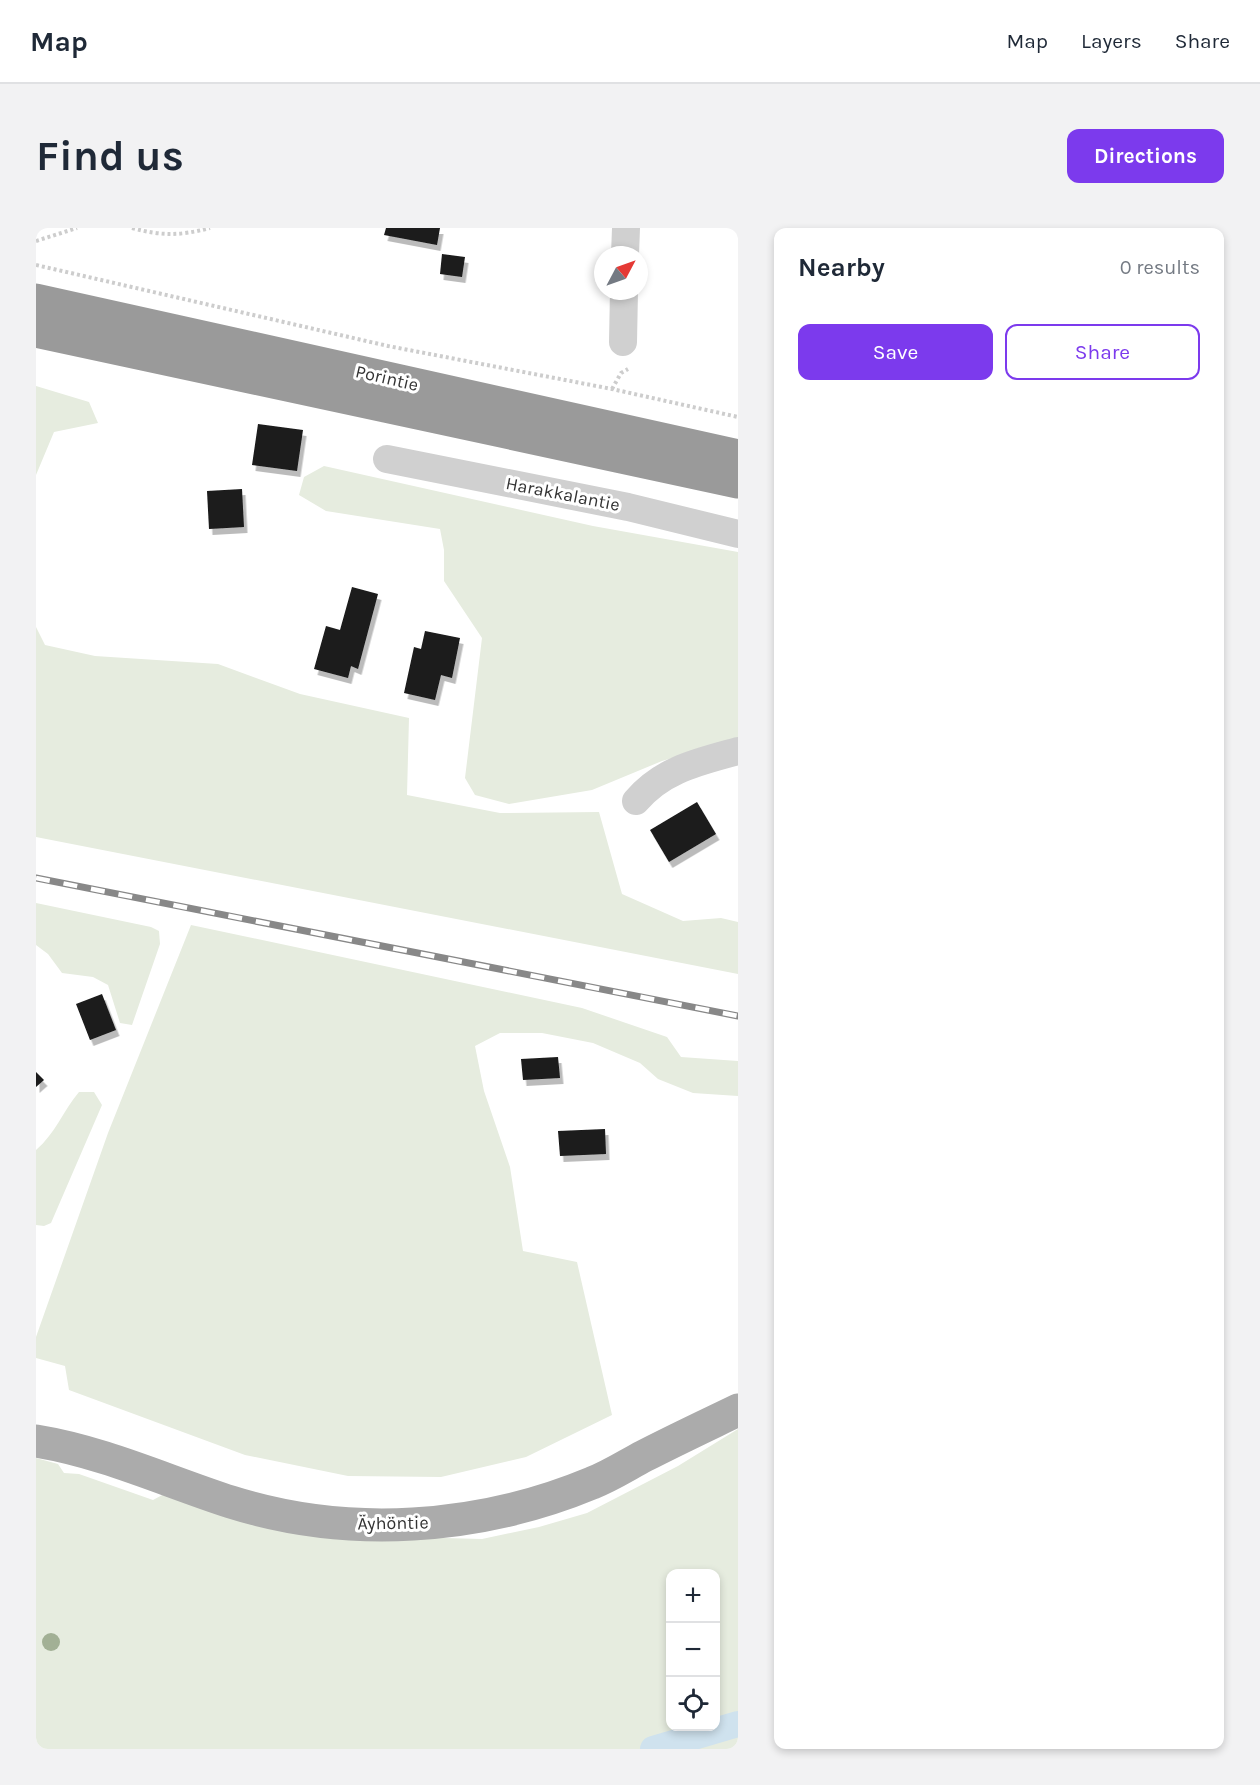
<!DOCTYPE html>
<html lang="en">
<head>
<meta charset="utf-8">
<style>
	:root { --surface:#fff; --page:#f2f2f3; --text:#1f2937; --muted:#747a83; --line:#e0e1e3; --accent:#7c3aed }
	body { margin:0; font-family:Karla,sans-serif; background:var(--page); color:var(--text) }
	.controls { position:absolute; right:18px; bottom:18px; display:grid; overflow:hidden; border-radius:12px; box-shadow:0 3px 9px #0003 }
	.controls button { width:54px; height:54px; display:grid; place-items:center; padding:0; border:0; border-bottom:2px solid var(--line); background:var(--surface); color:var(--text); font:30px sans-serif }
	.compass { position:absolute; left:558px; top:18px; width:54px; height:54px; border-radius:50%; background:var(--surface); box-shadow:0 3px 9px #0003; rotate:49deg }
	.list { margin:0; padding:0; list-style:none }
	h2 { display:flex; justify-content:space-between; align-items:center; height:78px; margin:0; padding:0 24px; font-size:26px }
	h2 small { font-size:20px; font-weight:400; color:var(--muted) }
	.actions { display:flex; gap:12px; padding:18px 24px }
	.actions a { flex:1; padding:14px 0; border:2px solid var(--accent); border-radius:12px; text-align:center; font-size:21px; color:var(--accent) }
	.actions .main { background:var(--accent); color:#fff }
	.icon { flex:none; width:33px; height:33px; fill:none; stroke:currentColor; stroke-width:2; stroke-linecap:round; stroke-linejoin:round }
	.map { position:relative; flex:none; width:702px; height:1521px; overflow:hidden; border-radius:12px }
	header { display:flex; align-items:center; gap:36px; box-sizing:border-box; height:84px; padding:0 30px; background:var(--surface); border-bottom:2px solid var(--line) }
	header strong { font-size:28px }
	nav { display:flex; gap:33px; margin-inline-start:auto; font-size:21px }
	.intro { display:flex; align-items:center; justify-content:space-between; box-sizing:border-box; height:144px; padding:0 36px }
	h1 { margin:0; font-size:42px }
	.button { padding:15px 27px; border-radius:12px; background:var(--accent); color:#fff; font-size:21px; font-weight:700 }
	main { display:flex; gap:36px; padding:0 36px }
	aside { flex:1; background:var(--surface); border-radius:12px; box-shadow:0 3px 9px #0003 }
	.map>svg:first-child { display:block }
	.green { fill:#e6ecdf; fill-rule:evenodd }
	.lines { fill:none; stroke-linecap:round; stroke-linejoin:round }
	.canal { stroke:#cfe2ee; stroke-width:26 }
	.building { fill:#1a1a1a; filter:url(#shadow) }
	.path { stroke:#cdcdcd; stroke-width:4; stroke-dasharray:3 3; stroke-linecap:butt }
	.minor { stroke:#d0d0d0; stroke-width:28 }
	.major { stroke:#ababab; stroke-width:33 }
	.highway { stroke:#9a9a9a; stroke-width:33 }
	.rail-casing { stroke:#888; stroke-width:7 }
	.rail { stroke:#fff; stroke-width:4.5; stroke-dasharray:14; stroke-linecap:butt }
	.tree { fill:#a2b095 }
	.labels { text-anchor:middle; stroke-width:6; stroke-linejoin:round; paint-order:stroke }
	.street-label { font-size:18px; fill:#333; stroke:#fff }
</style>
</head>
<body>
<header>
<strong>Map</strong>
<nav><a>Map</a><a>Layers</a><a>Share</a></nav>
</header>
<div class="intro"><h1>Find us</h1><a class="button">Directions</a></div>
<main>
<div class="map">
<svg width="702" height="1521" viewBox="0 0 702 1521">
	<defs>
		<filter id="shadow"><feDropShadow dx="3.5" dy="6" stdDeviation="0" flood-color="#0004"/></filter>
	</defs>
	<rect width="100%" height="100%" fill="#fff"/>
	<path class="green" d="M0,158L53,174L62,195L18,204L0,247Z
		M288,238L557,298L702,324V511L626,533L556,562L473,576L439,567L429,550L446,410L408,353V322L404,301L290,283L263,267L268,249Z
		M0,399L9,417L59,428L182,436L264,466L373,490L371,567L464,585L563,584L586,666L647,693L685,690L702,694V746L0,609Z
		M0,675L115,699L123,703L124,716L96,797L84,795L72,757L57,749L26,745L12,726L0,717Z
		M155,697L546,780L631,809L645,829L702,833V868L657,865L622,851L604,835L557,815L506,805H464L439,818L448,863L474,939L487,1023L541,1034L576,1187L490,1229L405,1249L312,1248L209,1227L33,1162L29,1138L0,1130V1109L72,905Z
		M43,864H58L66,877L15,995L8,998L0,997V922C19,906 27,883 43,864Z
		M702,1201V1521H0V1230L22,1236L28,1245L43,1246L117,1272L130,1265L294,1307L446,1311L503,1299L551,1285L642,1238ZM634,1346H680V1498H634Z"/>
	<g class="lines">
		<path class="canal" d="M617,1521L702,1496"/>
	</g>
	<path class="building" d="M350,0H404L401,17L348,7Z
		M406,26L429,29L426,49L404,46Z
		M222,196L267,202L261,243L216,237Z
		M206,261L208,299L173,301L171,263Z
		M316,359L342,366L322,441L315,438L312,450L278,441L290,398L304,402Z
		M389,403L424,410L416,450L405,447L399,472L368,465L378,419L385,421Z
		M661,574L680,606L633,634L614,602Z
		M66,766L80,802L54,812L40,776Z
		M522,829L524,850L487,852L485,831Z
		M0,844L8,852L0,859Z
		M569,901L570,926L524,928L522,903Z"/>
	<g class="lines">
		<path class="path" d="M96,0C126,8 143,8 174,0
			M0,13L41,0
			M0,37L352,118L576,161L702,189
			M576,161L585,145L592,141"/>
		<path class="minor" d="M589,27L590,0
			M587,114L588,63
			M351,231L592,279L702,306
			M600,573C627,541 663,534 702,523"/>
		<path class="major" d="M0,1213C68,1224 130,1253 195,1274C312,1311 443,1302 556,1255C574,1248 591,1237 608,1228C639,1212 671,1197 702,1182"/>
		<path class="highway" d="M0,72L702,228
			M0,103L702,254"/>
		<defs>
			<path id="rail" d="M0,650L702,788"/>
		</defs>
		<use href="#rail" class="rail-casing"/>
		<use href="#rail" class="rail"/>
	</g>
	<circle class="tree" cx="15" cy="1414" r="9"/>
	<g class="labels">
		<g class="street-label">
			<text transform="translate(351 150) rotate(13)" y="6">Porintie</text>
			<text transform="translate(527 266) rotate(11)" y="6">Harakkalantie</text>
			<text transform="translate(357 1295) rotate(-1)" y="6">Äyhöntie</text>
		</g>
	</g>
</svg>
<div class="controls">
<button>+</button>
<button>−</button>
<button><svg class="icon" aria-label="locate" viewBox="0 0 24 24"><circle cx="12" cy="12" r="6"/><path d="M12 2v4M12 18v4M2 12h4M18 12h4"/></svg></button>
</div>
<svg class="compass" viewBox="-18 -18 36 36"><path d="M0-13l5 13h-10z" fill="#e53935"/><path d="M0 13l5-13h-10z" fill="#747a83"/></svg>
</div>
<aside>
<h2>Nearby<small>0 results</small></h2>
<ul class="list">
</ul>
<div class="actions"><a class="main">Save</a><a>Share</a></div>
</aside>
</main>
</body>
</html>
